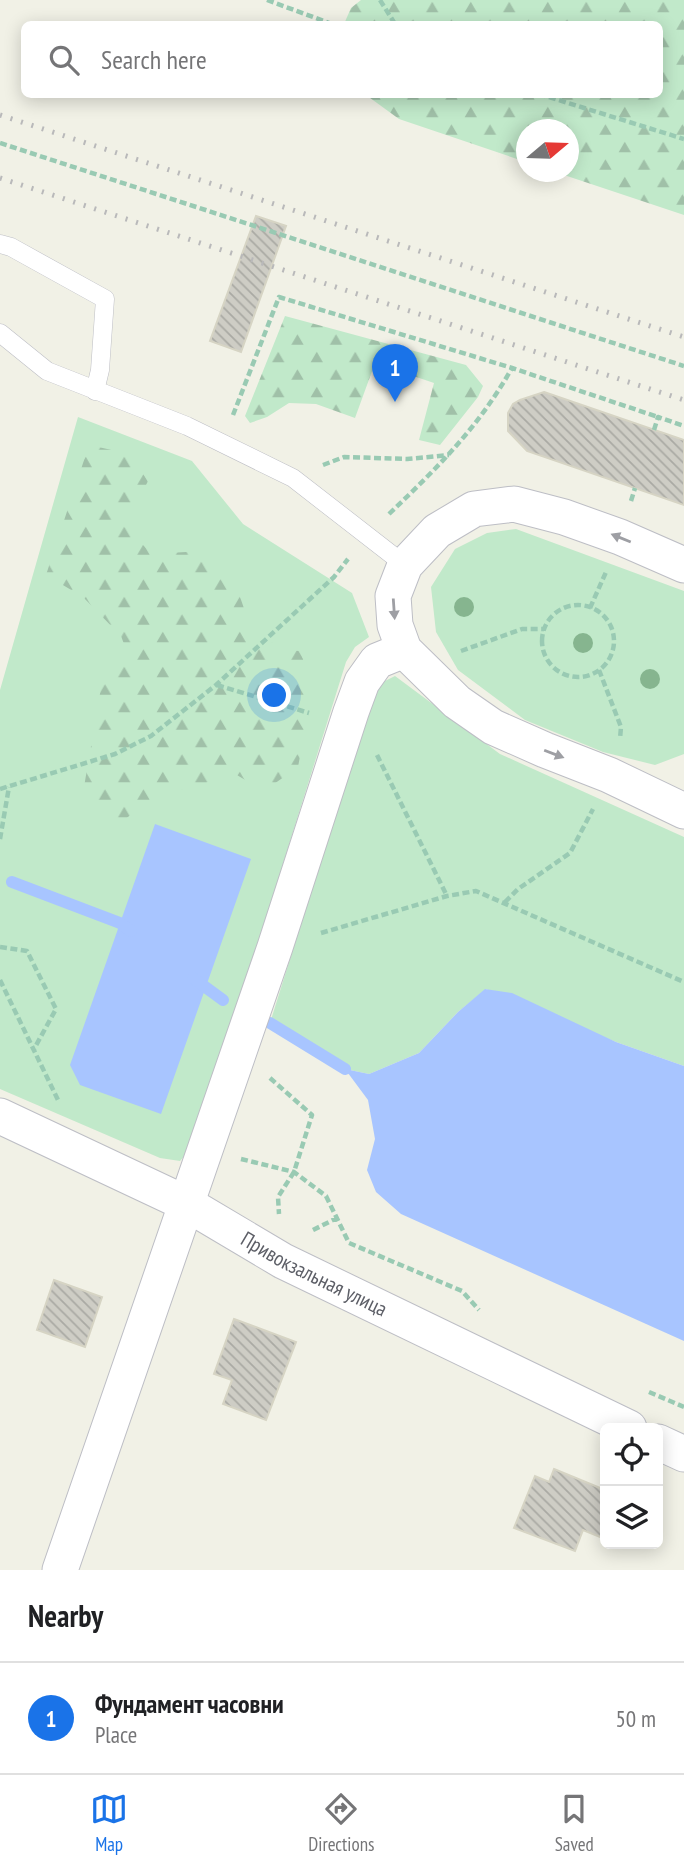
<!DOCTYPE html>
<html lang="en">
<head>
<meta charset="utf-8">
<style>
	:root { --surface:#fff; --page:#f6f6f6; --text:#202124; --muted:#757577; --line:#e0e0e0; --accent:#1a73e8 }
	body { margin:0; font-family:"PT Sans Narrow",sans-serif; background:var(--page); color:var(--text) }
	.controls { position:absolute; right:21px; bottom:21px; display:grid; overflow:hidden; border-radius:10px; box-shadow:0 4px 18px #0003 }
	.controls button { width:63px; height:63px; display:grid; place-items:center; padding:0; border:0; border-bottom:2px solid var(--line); background:var(--surface); color:var(--text); font:35px sans-serif }
	.compass { position:absolute; left:516px; top:119px; width:63px; height:63px; border-radius:50%; background:var(--surface); box-shadow:0 4px 18px #0003; rotate:71deg }
	.you { position:absolute; left:275px; top:696px; width:24px; height:24px; margin:-18px; border:5px solid #fff; border-radius:50%; background:#1a73e8; box-shadow:0 0 0 10px #1a73e833 }
	.badge { display:grid; place-items:center; width:46px; height:46px; border-radius:50%; background:var(--accent); color:#fff; font-size:23px; font-weight:700 }
	.pin { position:absolute; translate:-50% -58px; filter:drop-shadow(0 2px 4px #0008) }
	.pin::after { content:''; position:absolute; top:37px; width:24px; height:21px; background:inherit; clip-path:polygon(0 0,100% 0,50% 100%) }
	.list { margin:0; padding:0; list-style:none }
	h2 { display:flex; justify-content:space-between; align-items:center; height:91px; margin:0; padding:0 28px; font-size:30px }
	h2 small { font-size:23px; font-weight:400; color:var(--muted) }
	.list li { display:grid; grid-template-columns:46px 1fr auto; gap:21px; align-items:center; box-sizing:border-box; height:112px; padding:0 28px; border-top:2px solid var(--line) }
	.list b { display:block; font-size:26px; white-space:nowrap }
	.list p { margin:0; font-size:23px; white-space:nowrap; color:var(--muted) }
	.list em { font-size:23px; font-style:normal; color:var(--muted) }
	.icon { flex:none; width:38px; height:38px; fill:none; stroke:currentColor; stroke-width:2; stroke-linecap:round; stroke-linejoin:round }
	.map { position:relative; flex:none; width:684px; height:1570px; overflow:hidden }
	.search { position:absolute; background:var(--surface); box-shadow:0 4px 18px #0003; left:21px; right:21px; top:21px; height:77px; display:flex; align-items:center; gap:18px; box-sizing:border-box; padding:0 24px; border-radius:10px; color:var(--muted); font-size:26px }
	.sheet { height:203px; background:var(--surface) }
	nav { display:flex; justify-content:space-around; align-items:center; box-sizing:border-box; height:98px; border-top:2px solid var(--line); background:var(--surface); font-size:19px; color:var(--muted) }
	nav a { display:grid; justify-items:center; gap:4px }
	nav .on { color:var(--accent) }
	.map>svg:first-child { display:block }
	.grass { fill:#c1e9ca }
	.forest { fill:url(#forest-firs) }
	.water { fill:#a8c5ff }
	.lines { fill:none; stroke-linecap:round; stroke-linejoin:round }
	.stream { stroke:#a8c5ff; stroke-width:12 }
	.building { fill:url(#building-back-hatch); stroke:#d6d4c4; stroke-width:2 }
	.lane-casing { stroke:#bdbec5; stroke-width:19 }
	.street-casing { stroke:#bdbec5; stroke-width:37 }
	.path { stroke:#99cab3; stroke-width:4.5; stroke-dasharray:7 3.5; stroke-linecap:butt }
	.lane { stroke:#fff; stroke-width:18 }
	.street { stroke:#fff; stroke-width:35 }
	.rail { stroke:#b9b9ba; stroke-width:5; stroke-dasharray:2 9; stroke-linecap:butt }
	.tree { fill:#86b58f }
	.oneway { fill:#9e9fa4 }
	.labels { text-anchor:middle; stroke-width:6; stroke-linejoin:round; paint-order:stroke }
	.street-label { font-size:21px; fill:#5d5f67; stroke:#fff }
</style>
</head>
<body>
<div class="map">
<svg width="684" height="1570" viewBox="0 0 684 1570">
	<defs>
		<pattern id="forest-firs" width="22" height="20" patternUnits="userSpaceOnUse" patternTransform="scale(1.75)"><rect width="22" height="20" fill="#c1e9ca"/><path d="M5 1l3.5 6h-7zM16 11l3.5 6h-7z" fill="#a0c0a8"/></pattern>
		<pattern id="building-back-hatch" width="6" height="6" patternUnits="userSpaceOnUse" patternTransform="scale(1.75)"><rect width="6" height="6" fill="#cecdc5"/><path d="M-1 5l2 2M0 0l6 6M5-1l2 2" fill="none" stroke="#aaaaa4"/></pattern>
	</defs>
	<rect width="100%" height="100%" fill="#f1f1e6"/>
	<path class="grass" d="M78,417L192,461L243,524L352,593L369,637L355,647L346,662L196,1143L180,1161L160,1158L0,1089V690Z
		M516,529L684,591V754L655,765L603,752L525,720L458,670L436,632L431,587L455,549L487,533Z
		M395,676L500,754L684,837V1066L616,1042L486,989L458,1012L419,1053L369,1074L345,1069L270,1023L370,703L383,682Z"/>
	<path class="forest" d="M361,0H684V215L555,172H568V130H526V162L399,119L366,95L660,94V24H344L351,8Z
		M285,316L466,365L483,386L478,397L440,445L419,440L434,383L375,363L355,418L316,404L289,403L267,417L250,423L245,416Z
		M89,445L130,454L148,481L125,527L152,554L203,551L237,588L250,626L282,650L300,651L313,686L298,767L264,791L230,771L196,788L161,791L119,824L84,787L104,670L132,665L121,636L83,597L46,575Z"/>
	<path class="water" d="M155,824L251,859L161,1114L80,1085L70,1065Z
		M485,989L512,993L616,1042L684,1066V1341L401,1214L376,1192L367,1170L375,1139L368,1100L345,1069L369,1074L419,1053L458,1012Z"/>
	<g class="lines">
		<path class="stream" d="M12,882L120,923L131,931
			M193,978L223,1000
			M270,1023L345,1069"/>
	</g>
	<path class="building" d="M256,216L286,226L241,352L210,341Z
		M544,392L684,440V505L527,451L508,431V413L513,404L520,400Z
		M54,1280L102,1297L85,1347L37,1330Z
		M234,1319L296,1342L266,1420L223,1404L232,1380L214,1374Z
		M554,1469L605,1490V1539L583,1530L575,1551L514,1528L535,1476L549,1482Z"/>
	<g class="lines">
		<defs>
			<path id="lane" d="M0,244L11,247L105,299L100,370L95,391
				M0,333L47,371L187,426L293,478L405,565"/>
			<g id="street">
				<path d="M684,565L620,537L564,517L514,504L474,509L437,531L405,565L393,596L395,625L404,650L457,702L493,727L545,750L609,775L684,811"/>
				<path id="s1" d="M0,1116L187,1204L283,1261L629,1428"/>
				<path d="M658,1442L684,1454"/>
				<path d="M60,1570L275,947L351,712L362,682L377,661L404,650"/>
			</g>
		</defs>
		<use href="#lane" class="lane-casing"/>
		<use href="#street" class="street-casing"/>
		<path class="path" d="M267,0L332,24
			M380,0L395,24
			M539,94L684,139
			M0,143L684,366
			M233,415L279,297L512,368
			M654,430L658,417L684,426
			M323,465L344,457L407,459L449,455
			M631,501L635,488
			M389,514C438,467 478,428 512,368L658,417
			M542 641a36 36 0 1 1 72 0a36 36 0 1 1-72 0Z
			M590,608L606,572
			M461,651L522,629H544
			M599,670L621,727L620,739
			M217,685L309,713
			M377,755L447,896
			M0,789L115,754L151,736L216,685L334,577L348,559
			M0,839L9,787
			M505,902L518,889L570,853L593,809
			M321,933L447,896L476,891L684,982
			M0,947L27,951L56,1009L34,1049
			M0,980L58,1100
			M270,1078L312,1115L294,1172L278,1197L279,1214
			M241,1159L294,1172L326,1196L349,1243L462,1291L479,1310
			M313,1230L337,1218
			M649,1392L684,1407"/>
		<use href="#lane" class="lane"/>
		<use href="#street" class="street"/>
		<path class="rail" d="M0,115L684,337
			M0,178L684,400"/>
	</g>
	<g class="tree">
		<circle cx="464" cy="607" r="10"/>
		<circle cx="583" cy="643" r="10"/>
		<circle cx="650" cy="679" r="10"/>
	</g>
	<defs><path id="oneway-solid" d="M-6-.8H1V-3.2L6.5 0L1 3.2V.8H-6Z" transform="scale(1.75)"/></defs>
	<g class="oneway">
		<use href="#oneway-solid" transform="translate(621 538) rotate(-158)"/>
		<use href="#oneway-solid" transform="translate(394 609) rotate(86)"/>
		<use href="#oneway-solid" transform="translate(554 754) rotate(21)"/>
	</g>
	<g class="labels">
		<g class="street-label">
			<text dy="7" stroke="none"><textPath href="#s1" startOffset="352">Привокзальная улица</textPath></text>
		</g>
	</g>
</svg>
<div class="controls">
<button><svg class="icon" aria-label="locate" viewBox="0 0 24 24"><circle cx="12" cy="12" r="6"/><path d="M12 2v4M12 18v4M2 12h4M18 12h4"/></svg></button>
<button><svg class="icon" aria-label="layers" viewBox="0 0 24 24"><path d="M12 4l9 5-9 5-9-5zM3 14l9 5 9-5"/></svg></button>
</div>
<svg class="compass" viewBox="-18 -18 36 36"><path d="M0-13l5 13h-10z" fill="#e53935"/><path d="M0 13l5-13h-10z" fill="#757577"/></svg>
<div class="you"></div>
<div class="pin badge" style="left:395px;top:402px">1</div>
<div class="search"><svg class="icon" aria-label="search" viewBox="0 0 24 24"><circle cx="10" cy="10" r="6"/><path d="M15 15l6 6"/></svg>Search here</div>
</div>
<section class="sheet">
<h2>Nearby<small></small></h2>
<ul class="list">
<li><span class="badge">1</span><div><b>Фундамент часовни</b><p>Place</p></div><em>50 m</em></li>
</ul>
</section>
<nav>
<a class="on"><svg class="icon" aria-label="map" viewBox="0 0 24 24"><path d="M3 6l6-2 6 2 6-2v14l-6 2-6-2-6 2zM9 4v14M15 6v14"/></svg>Map</a>
<a><svg class="icon" aria-label="directions" viewBox="0 0 24 24"><path d="M12 3l9 9-9 9-9-9zM9 14v-3h6M13 9l2 2-2 2"/></svg>Directions</a>
<a><svg class="icon" aria-label="saved" viewBox="0 0 24 24"><path d="M7 4h10v16l-5-4-5 4z"/></svg>Saved</a>
</nav>
</body>
</html>
